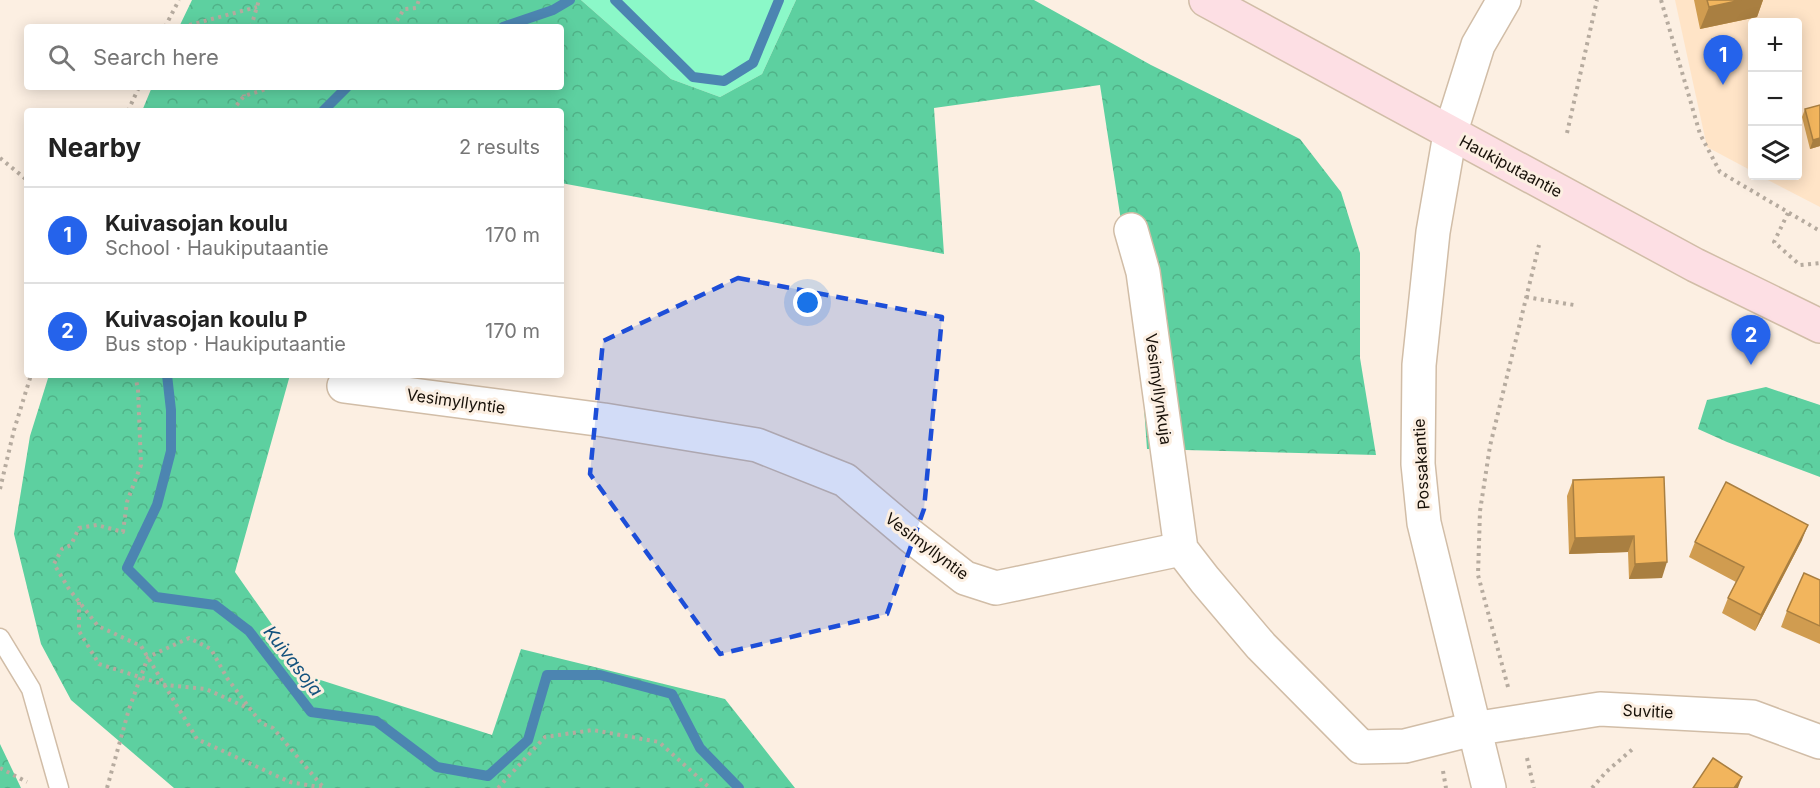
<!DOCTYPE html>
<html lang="en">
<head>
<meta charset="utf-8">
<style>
	:root { --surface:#fff; --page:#f2f2f2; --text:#222; --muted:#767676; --line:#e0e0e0; --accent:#2563eb }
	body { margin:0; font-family:Inter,sans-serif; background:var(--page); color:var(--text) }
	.controls { position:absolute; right:18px; top:18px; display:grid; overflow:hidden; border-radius:6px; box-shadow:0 3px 15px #0003 }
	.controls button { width:54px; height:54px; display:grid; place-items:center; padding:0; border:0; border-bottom:2px solid var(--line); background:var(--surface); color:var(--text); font:30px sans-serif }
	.you { position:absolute; left:808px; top:303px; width:21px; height:21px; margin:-15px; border:4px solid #fff; border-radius:50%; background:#1a73e8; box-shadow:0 0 0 9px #1a73e833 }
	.badge { display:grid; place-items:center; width:39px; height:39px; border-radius:50%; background:var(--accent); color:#fff; font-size:20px; font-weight:700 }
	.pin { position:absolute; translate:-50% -50px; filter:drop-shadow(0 2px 3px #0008) }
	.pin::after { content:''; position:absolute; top:32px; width:21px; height:18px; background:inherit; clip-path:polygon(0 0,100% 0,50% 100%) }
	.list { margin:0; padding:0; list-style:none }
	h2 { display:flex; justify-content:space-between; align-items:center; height:78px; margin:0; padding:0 24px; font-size:26px }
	h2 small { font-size:20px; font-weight:400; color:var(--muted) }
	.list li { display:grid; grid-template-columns:39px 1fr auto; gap:18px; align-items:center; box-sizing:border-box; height:96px; padding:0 24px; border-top:2px solid var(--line) }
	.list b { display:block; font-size:22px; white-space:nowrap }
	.list p { margin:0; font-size:20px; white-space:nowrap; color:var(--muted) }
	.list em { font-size:20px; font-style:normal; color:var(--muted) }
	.icon { flex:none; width:33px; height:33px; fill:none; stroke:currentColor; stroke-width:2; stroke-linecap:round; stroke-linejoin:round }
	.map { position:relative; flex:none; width:1820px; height:788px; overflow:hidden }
	.search { position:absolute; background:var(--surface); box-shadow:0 3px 15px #0003; left:24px; top:24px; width:540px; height:66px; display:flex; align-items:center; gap:15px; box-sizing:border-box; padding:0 21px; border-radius:6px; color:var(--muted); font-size:22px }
	.panel { position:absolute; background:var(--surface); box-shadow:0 3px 15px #0003; left:24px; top:108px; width:540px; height:270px; border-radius:6px }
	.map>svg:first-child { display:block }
	.built { fill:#ffe4c7 }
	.green { fill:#8bf8c8 }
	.forest { fill:url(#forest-crowns) }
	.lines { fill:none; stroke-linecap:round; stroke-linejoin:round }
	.stream { stroke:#4c85b1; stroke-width:10 }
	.service-casing { stroke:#d1bda7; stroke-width:21 }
	.minor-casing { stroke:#d1bda7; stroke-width:36 }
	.tertiary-casing { stroke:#d1bda7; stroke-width:36 }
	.secondary-casing { stroke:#d1bda7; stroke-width:36 }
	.path { stroke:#b6ab9f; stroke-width:4; stroke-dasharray:3 4.5; stroke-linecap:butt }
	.service { stroke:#fff; stroke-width:18 }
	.minor { stroke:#fff; stroke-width:33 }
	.tertiary { stroke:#fff; stroke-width:33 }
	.secondary { stroke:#fddfe4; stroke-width:33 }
	.wall { fill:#d09c50 }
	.shaded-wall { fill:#a97f41 }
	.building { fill:#f2b55d; stroke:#a97f41; stroke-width:1.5 }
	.marked { fill:#1d4ed8; fill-opacity:0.2; stroke:#1d4ed8; stroke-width:4.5; stroke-dasharray:12 8; stroke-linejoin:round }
	.labels { text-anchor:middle; stroke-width:6; stroke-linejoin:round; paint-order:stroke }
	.street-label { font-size:16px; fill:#171008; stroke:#fcefe2 }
	.water-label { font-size:18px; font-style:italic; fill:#13527d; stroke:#fcefe2 }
</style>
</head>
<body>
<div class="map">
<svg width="1820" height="788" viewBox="0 0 1820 788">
	<defs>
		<pattern id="forest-crowns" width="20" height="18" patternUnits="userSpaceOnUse" patternTransform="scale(1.5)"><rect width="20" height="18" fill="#5dd0a0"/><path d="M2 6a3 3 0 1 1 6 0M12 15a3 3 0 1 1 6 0" fill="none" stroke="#50b288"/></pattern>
	</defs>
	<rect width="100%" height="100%" fill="#fcefe2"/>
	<path class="built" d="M1675,0H1820V207L1760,176H1798V22H1752V171L1707,147Z"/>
	<path class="green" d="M581,0H796L762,74L720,97L671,79Z"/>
	<path class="forest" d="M192,0H581L671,79L720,97L762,74L796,0H1034L1151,65L1300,139L1341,192L1360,253V358L1376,455L1147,449L1139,337L1100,85L934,108L944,254L561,183V111H142L152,87H561V27H179Z
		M49,375H290L235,572L308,676L492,735L521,649L725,699L795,788H174L71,700L41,644L14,534L30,436Z
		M1766,387L1820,405V477L1727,442L1698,429L1707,400Z
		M0,744L21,788H0Z"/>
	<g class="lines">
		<path class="stream" d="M615,0L693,77L724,81L753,63L779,0
			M503,27L553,10L570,0
			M323,111L347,87
			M167,375L171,410V451L157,505L127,568L156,597L215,605L249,631L311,712L376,721L437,767L488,776L528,740L547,675H600L672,694L700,748L739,788"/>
		<defs>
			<path id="service" d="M0,638L31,689L59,788"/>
			<path id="minor" d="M1450,134L1433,232L1419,365L1418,464L1424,523L1489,788
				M1131,230L1143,272L1181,549
				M344,386L604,420L757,445L845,480L911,536L965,578L996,588L1181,549L1205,580L1261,646L1361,747L1405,746L1473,729L1600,709L1752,717L1820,742"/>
			<path id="tertiary" d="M1450,134L1478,45L1504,0"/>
			<path id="secondary" d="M1206,0L1695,265L1820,326"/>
		</defs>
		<use href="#service" class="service-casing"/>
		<use href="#minor" class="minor-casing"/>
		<use href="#tertiary" class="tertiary-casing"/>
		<use href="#secondary" class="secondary-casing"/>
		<path class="path" d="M1661,0L1700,134L1720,172L1820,231
			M165,27L179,0
			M182,27L257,7
			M251,27L259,0
			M393,27L404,9L416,8L419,0
			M243,87L244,96
			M128,111L139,87
			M232,111L244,96L273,87
			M1567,133L1597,0
			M0,158L27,180
			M1788,213L1774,242L1800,265L1820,263
			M1526,297L1574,305
			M135,375L138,389L141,465L127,502L123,532L97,525L79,528L71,545L62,549L54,564L69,589L98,626L141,646L197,739L290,782L324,788
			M0,489L14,430L31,375
			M79,602V631L99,664L165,685L206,689L252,710
			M1508,687L1478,575L1480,511L1490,446L1539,245
			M1527,758L1534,788
			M0,768L27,782
			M1443,771L1446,788
			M107,788L129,709L148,657L189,638L211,649L227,678L261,723L273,728L323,787
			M498,788L545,737L593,730L659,742L710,788
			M1592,788L1606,772L1635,747"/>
		<use href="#service" class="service"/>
		<use href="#minor" class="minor"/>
		<use href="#tertiary" class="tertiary"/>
		<use href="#secondary" class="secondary"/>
	</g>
	<path class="wall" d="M1694,0H1763L1757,17L1700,29Z
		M1805,109L1820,146L1810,149L1802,117Z
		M1664,477L1662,578L1629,579L1628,552L1569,554L1567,496L1573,480Z
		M1802,540L1755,631L1722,613L1728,598L1736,582L1689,557L1695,542Z
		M1820,580V644L1781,627L1787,611Z"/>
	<path class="shaded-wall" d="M1741,0H1763L1757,17L1700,29L1709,7Z
		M1820,138V146L1810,149L1813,140Z
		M1808,525L1802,540L1755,631L1761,615Z
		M1634,536L1628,552L1569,554L1575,538Z
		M1667,562L1662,578L1629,579L1635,564Z
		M1742,777L1738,788H1734Z"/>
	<path class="building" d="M1707,0H1741L1709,7Z
		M1820,105V138L1813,140L1805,109Z
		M1664,477L1667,562L1635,564L1634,536L1575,538L1573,480Z
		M1726,482L1808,525L1761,615L1728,598L1744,567L1695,542Z
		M1804,573L1820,580V626L1787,611Z
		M1713,758L1742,777L1734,788H1693Z"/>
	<path class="marked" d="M738,278L942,317L924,509L887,614L720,654L590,474L603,341Z"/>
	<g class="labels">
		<g class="street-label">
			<text transform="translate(1511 166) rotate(28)" y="6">Haukiputaantie</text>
			<text transform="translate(1159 389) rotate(82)" y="6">Vesimyllynkuja</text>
			<text transform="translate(456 401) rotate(8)" y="6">Vesimyllyntie</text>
			<text transform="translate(1421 464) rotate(-93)" y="6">Possakantie</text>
			<text transform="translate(927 546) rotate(37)" y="6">Vesimyllyntie</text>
			<text transform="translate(1648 711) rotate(3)" y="6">Suvitie</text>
		</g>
		<g class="water-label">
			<text transform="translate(293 661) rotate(52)" y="6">Kuivasoja</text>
		</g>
	</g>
</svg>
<div class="controls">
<button>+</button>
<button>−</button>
<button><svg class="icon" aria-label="layers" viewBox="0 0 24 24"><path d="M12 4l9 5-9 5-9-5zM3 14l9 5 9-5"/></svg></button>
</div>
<div class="you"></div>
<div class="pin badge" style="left:1723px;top:85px">1</div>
<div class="pin badge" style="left:1751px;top:365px">2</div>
<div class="search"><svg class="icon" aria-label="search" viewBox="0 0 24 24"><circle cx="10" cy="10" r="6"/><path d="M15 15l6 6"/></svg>Search here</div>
<section class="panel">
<h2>Nearby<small>2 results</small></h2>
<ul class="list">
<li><span class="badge">1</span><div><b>Kuivasojan koulu</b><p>School · Haukiputaantie</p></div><em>170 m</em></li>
<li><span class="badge">2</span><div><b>Kuivasojan koulu P</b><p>Bus stop · Haukiputaantie</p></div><em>170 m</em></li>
</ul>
</section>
</div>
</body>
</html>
